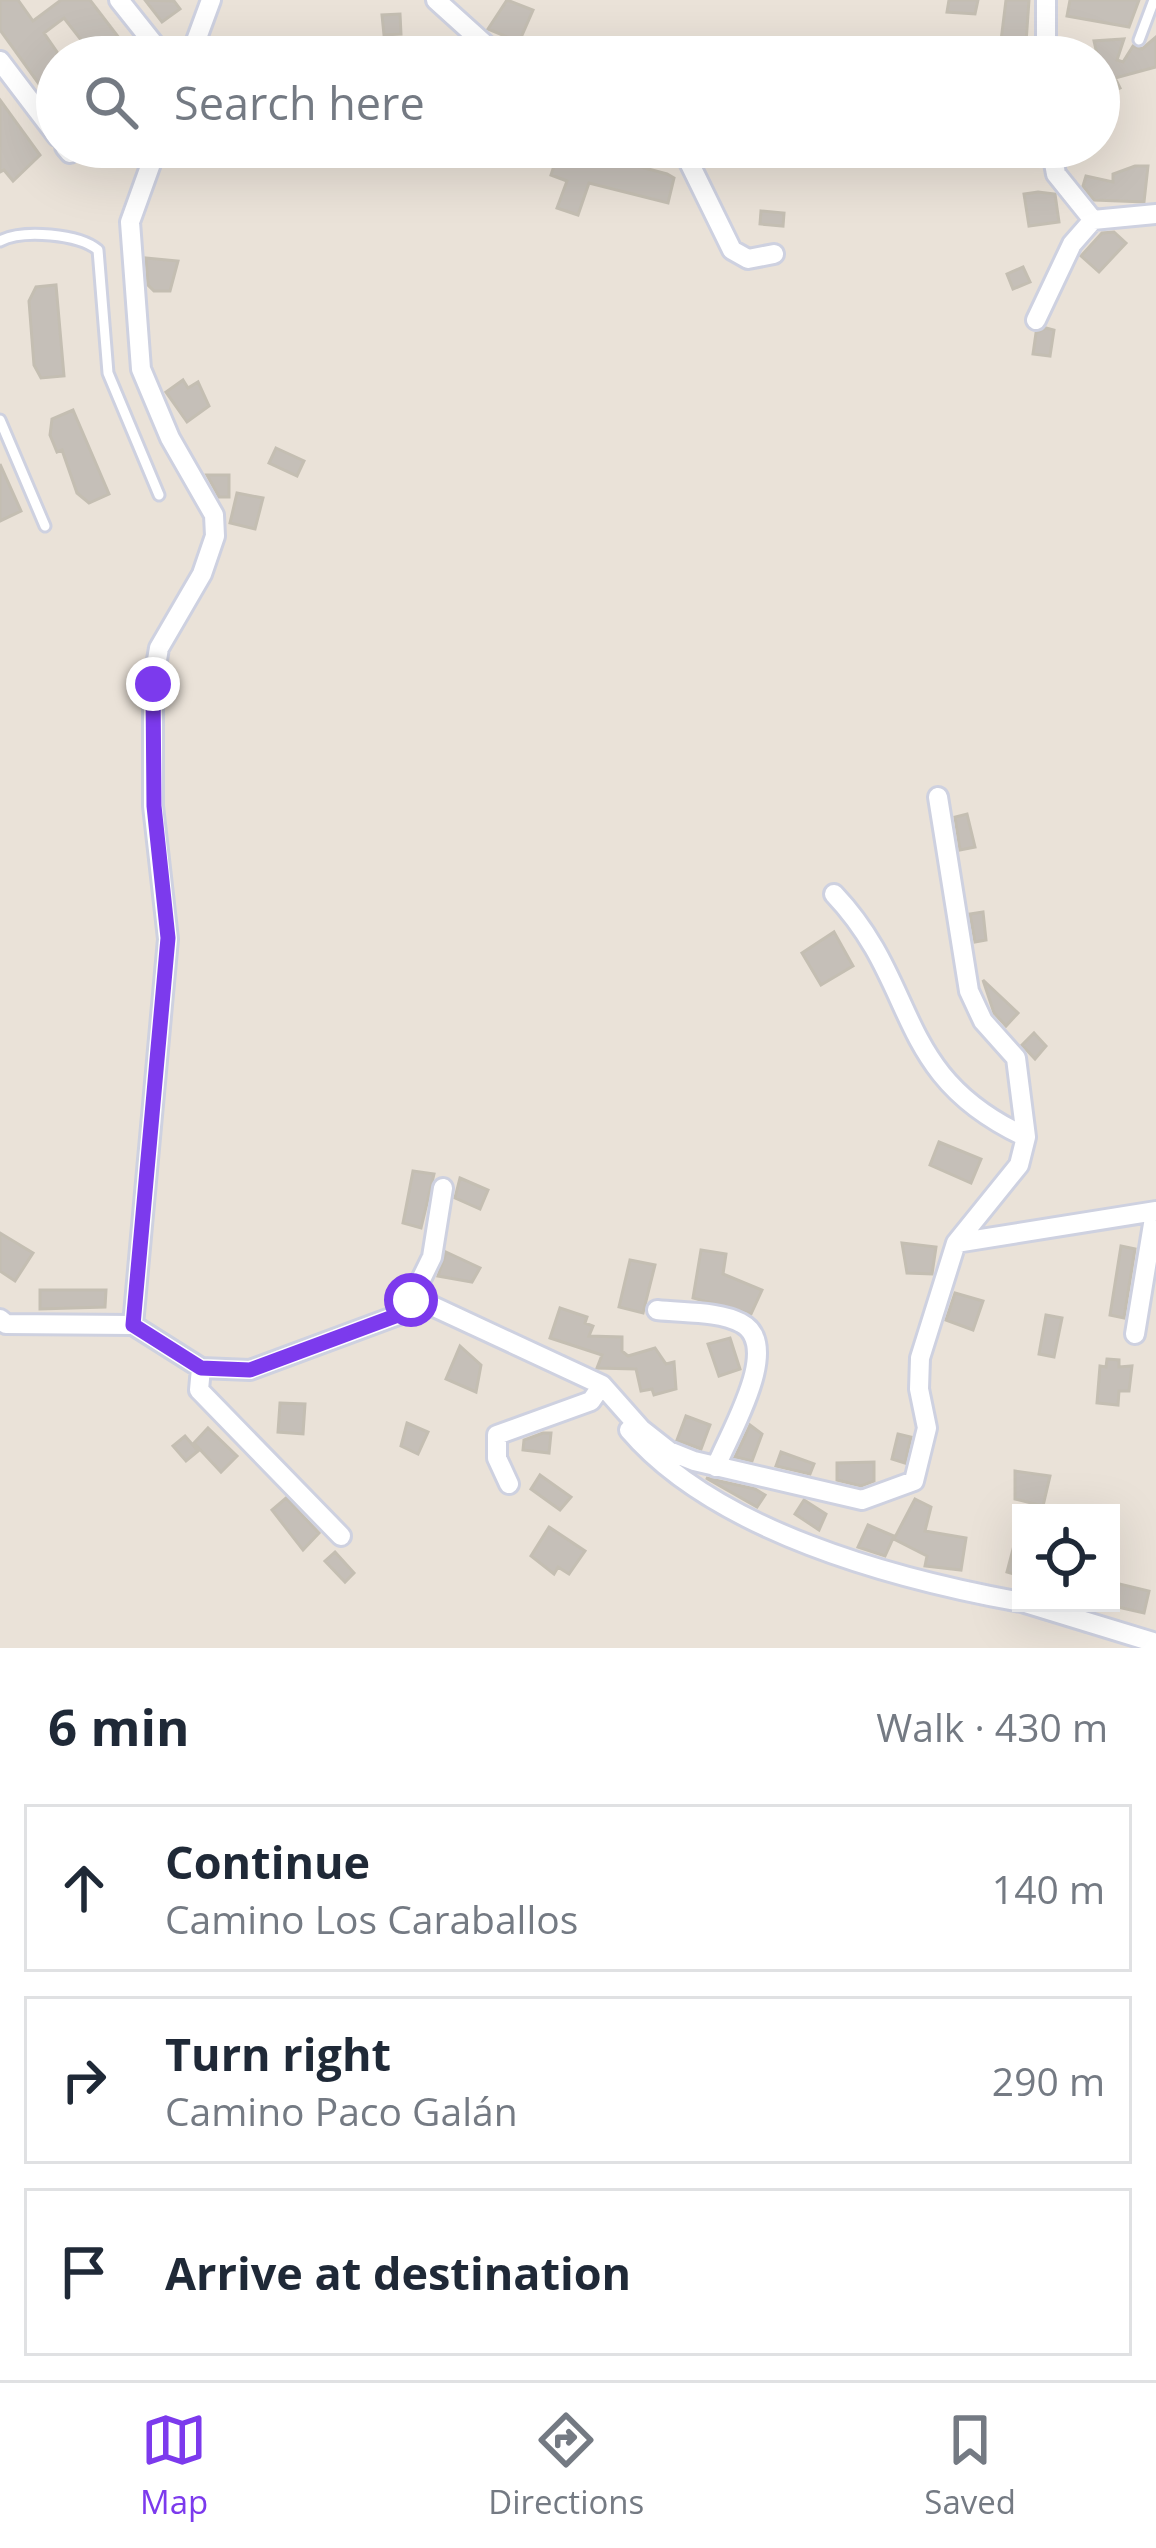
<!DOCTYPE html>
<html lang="en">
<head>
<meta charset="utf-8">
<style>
	:root { --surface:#fff; --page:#f6f6f7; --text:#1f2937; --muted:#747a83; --line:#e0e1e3; --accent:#7c3aed }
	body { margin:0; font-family:"Open Sans",sans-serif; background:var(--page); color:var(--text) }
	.controls { position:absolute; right:36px; bottom:36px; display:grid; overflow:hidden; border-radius:0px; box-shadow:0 12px 48px #0002 }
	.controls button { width:108px; height:108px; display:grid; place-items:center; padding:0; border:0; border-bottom:3px solid var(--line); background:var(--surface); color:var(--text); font:60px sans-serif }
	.stop { position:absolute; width:36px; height:36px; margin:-27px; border:9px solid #7c3aed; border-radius:50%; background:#fff }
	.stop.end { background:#7c3aed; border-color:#fff; box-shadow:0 3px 12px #0008 }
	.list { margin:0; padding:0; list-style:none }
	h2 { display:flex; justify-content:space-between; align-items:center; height:156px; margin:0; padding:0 48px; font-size:51px }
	h2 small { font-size:39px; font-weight:400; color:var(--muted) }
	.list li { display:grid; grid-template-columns:78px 1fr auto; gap:36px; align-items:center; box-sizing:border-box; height:168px; margin:0 24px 24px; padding:0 24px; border:3px solid var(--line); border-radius:0px }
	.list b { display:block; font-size:45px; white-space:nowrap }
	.list p { margin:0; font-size:39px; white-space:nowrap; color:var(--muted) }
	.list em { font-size:39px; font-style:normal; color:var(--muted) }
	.icon { flex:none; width:66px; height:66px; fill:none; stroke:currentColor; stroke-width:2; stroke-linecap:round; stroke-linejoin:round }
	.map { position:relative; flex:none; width:1156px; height:1648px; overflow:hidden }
	.search { position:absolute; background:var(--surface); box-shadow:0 12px 48px #0002; left:36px; right:36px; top:36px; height:132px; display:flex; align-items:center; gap:30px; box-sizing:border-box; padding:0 42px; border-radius:66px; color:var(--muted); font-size:45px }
	.sheet { height:732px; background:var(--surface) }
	nav { display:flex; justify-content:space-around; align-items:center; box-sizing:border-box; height:168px; border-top:3px solid var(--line); background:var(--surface); font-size:33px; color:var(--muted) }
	nav a { display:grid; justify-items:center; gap:6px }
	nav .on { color:var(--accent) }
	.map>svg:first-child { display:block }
	.building { fill:#c5bfb8; stroke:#c4beb2; stroke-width:3 }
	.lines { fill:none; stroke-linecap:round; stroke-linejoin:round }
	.service-casing { stroke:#ced1e0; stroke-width:15 }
	.minor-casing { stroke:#ced1e0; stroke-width:24 }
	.service { stroke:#fff; stroke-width:9 }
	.minor { stroke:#fff; stroke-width:18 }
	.route { stroke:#7c3aed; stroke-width:15 }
</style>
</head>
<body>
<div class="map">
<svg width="1156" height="1648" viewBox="0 0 1156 1648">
	<rect width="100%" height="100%" fill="#eae2d8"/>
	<path class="building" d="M0,0H18L33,21L61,0H90L129,51L121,57H60L82,41L64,18L44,33L57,52V109L0,30Z
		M145,0L174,1L180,9L162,22Z
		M507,0L533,10L519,42L488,29Z
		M949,0H978L975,14L947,12Z
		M1006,0H1029L1025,57H999Z
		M1070,0H1139L1129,27L1067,16Z
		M400,14L401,34L384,35L382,15Z
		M1156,37V67L1115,78L1120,88L1106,94L1094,41L1124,39L1117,60L1123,62L1133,46L1142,49Z
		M0,100L40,155L13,181L4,170L0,172Z
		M560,147H590L588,153L667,174L674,178L668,203L589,183L578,215L557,208L567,181L551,175Z
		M1135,166H1148L1144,202L1094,200L1083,186L1086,176L1113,182V174Z
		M1038,192L1055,194L1059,222L1029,226L1024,194Z
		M761,211L784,213L783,226L760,224Z
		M1114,232L1126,243L1099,272L1081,256L1102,233Z
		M146,258L178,261L170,291H154L148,285Z
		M1023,267L1030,282L1013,289L1007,274Z
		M56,285L64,376L41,378L34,365L29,301L36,287Z
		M1046,328L1054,330L1050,356L1033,354L1036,333Z
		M183,380L188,388L198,382L209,406L187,422L166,392Z
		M73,410L109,494L89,503L77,493L62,450L57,452L50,435L52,419Z
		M276,448L304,461L297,476L269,463Z
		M0,464L21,511L0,521Z
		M229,475V497H219L207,475Z
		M237,493L263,498L255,529L230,523Z
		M967,814L975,847L960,850L955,817Z
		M983,912L986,940L975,942L970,914Z
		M834,932L853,966L821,985L802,953Z
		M983,980L1018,1013L1006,1026L994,1013Z
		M1034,1033L1046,1046L1035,1059L1022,1045Z
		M939,1142L981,1159L971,1183L930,1165Z
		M413,1171L434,1174L421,1228L403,1223Z
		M460,1178L488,1190L480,1209L455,1198Z
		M0,1233L33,1253L15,1281L0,1271Z
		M902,1243L936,1247L932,1274L907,1273Z
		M1121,1246L1135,1249L1124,1318L1110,1315Z
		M701,1250L726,1254L723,1274L762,1290L751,1314L693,1298Z
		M446,1252L480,1268L472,1282L438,1276Z
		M630,1260L655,1265L643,1313L619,1307Z
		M40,1290H106L105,1307L40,1309Z
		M955,1293L983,1301L973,1330L946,1320Z
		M560,1308L587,1317L585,1323L593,1326L589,1336L622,1337V1351L628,1356L655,1348L666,1364L674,1362L676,1389L654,1395L652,1389L641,1391L636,1369L597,1368L602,1355L550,1338Z
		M1046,1315L1062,1318L1054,1357L1039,1354Z
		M730,1338L740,1369L719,1376L708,1344Z
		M460,1346L481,1365L476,1392L446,1379Z
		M1107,1359L1119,1360V1367L1132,1366L1129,1391H1119L1118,1405L1097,1403L1100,1366L1106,1367Z
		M280,1403L305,1404L303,1434L278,1432Z
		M686,1416L710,1425L701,1449L677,1440Z
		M407,1423L428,1432L418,1454L401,1446Z
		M750,1425L762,1434L752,1461L735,1457Z
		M208,1428L237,1456L221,1472L194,1443Z
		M543,1433H551L549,1453L523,1450L524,1440Z
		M898,1434L911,1437L905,1463L892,1459Z
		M185,1436L198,1451L186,1461L173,1446Z
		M781,1452L814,1464L810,1474L776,1466Z
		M874,1462V1481L861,1486L837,1480V1463Z
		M1015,1471L1050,1476L1043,1506L1015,1499Z
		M540,1475L571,1497L560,1510L531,1489Z
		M706,1478L755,1489L765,1495L757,1507Z
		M286,1498L319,1533L303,1550L272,1510Z
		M915,1499L931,1507L925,1531L966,1538L961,1570L925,1566L927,1556L894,1539Z
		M804,1500L826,1514L819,1530L795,1514Z
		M868,1525L894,1536L885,1556L858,1547Z
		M549,1527L585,1551L569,1574L558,1567L554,1574L531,1556Z
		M1017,1534H1021V1576L1007,1572Z
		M335,1552L354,1573L345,1582L325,1561Z
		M1111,1582L1149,1591L1144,1613L1109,1605Z"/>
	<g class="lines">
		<defs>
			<path id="service" d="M1139,40L1154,0
				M0,241C23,229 79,234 98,250L108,373L159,495
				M0,420L45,526"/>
			<path id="minor" d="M119,0L158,49
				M436,0L499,57
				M190,57L211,0
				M1046,57V0
				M0,61L57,136
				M65,147L70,153
				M670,147L684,152L732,250L748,259L774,254
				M1051,147L1056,174L1093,220
				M1036,320L1072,244L1093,220L1156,214
				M834,894C921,986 892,1075 1026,1137
				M956,1243L1156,1211
				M417,1308L411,1300L432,1257L443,1188
				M657,1310C683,1313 719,1311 741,1323C784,1345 728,1435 716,1467
				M0,1319L6,1324L133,1325L201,1368L250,1370L428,1304L602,1385L641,1429L669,1451L694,1461L862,1500L914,1481L927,1428L919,1389L920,1358L956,1243L1019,1165L1026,1137L1016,1058L983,1021L969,991L938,797
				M133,1325L168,939L153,806V684L159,648L202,574L215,536L214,515L170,438L141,369L130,222L157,147
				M1135,1334L1154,1218
				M201,1368L199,1390L341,1536
				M629,1430C715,1531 894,1579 1021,1602
				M509,1484L497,1458V1435L591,1401L602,1385
				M1025,1603L1156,1643"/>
		</defs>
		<use href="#service" class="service-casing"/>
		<use href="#minor" class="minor-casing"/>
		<use href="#service" class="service"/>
		<use href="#minor" class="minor"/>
	</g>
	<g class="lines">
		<path class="route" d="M153,684L154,806L168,938L133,1325L201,1368L250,1370L417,1308L411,1300"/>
	</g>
</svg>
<div class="controls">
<button><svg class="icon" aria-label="locate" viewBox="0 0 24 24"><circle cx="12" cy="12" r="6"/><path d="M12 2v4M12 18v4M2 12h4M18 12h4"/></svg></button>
</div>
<div class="stop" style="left:411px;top:1300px"></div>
<div class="stop end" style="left:153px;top:684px"></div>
<div class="search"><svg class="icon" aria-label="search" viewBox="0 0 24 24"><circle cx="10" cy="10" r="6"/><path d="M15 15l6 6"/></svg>Search here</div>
</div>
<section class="sheet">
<h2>6 min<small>Walk · 430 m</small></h2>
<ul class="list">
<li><svg class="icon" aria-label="ahead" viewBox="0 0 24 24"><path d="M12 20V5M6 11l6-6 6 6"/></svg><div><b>Continue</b><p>Camino Los Caraballos</p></div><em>140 m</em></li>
<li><svg class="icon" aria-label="right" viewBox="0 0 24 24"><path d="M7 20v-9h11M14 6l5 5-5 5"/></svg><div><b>Turn right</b><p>Camino Paco Galán</p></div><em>290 m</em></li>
<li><svg class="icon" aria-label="arrive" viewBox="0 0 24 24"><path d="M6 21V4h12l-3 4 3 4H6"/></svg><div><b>Arrive at destination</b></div></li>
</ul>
</section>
<nav>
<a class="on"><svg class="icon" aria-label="map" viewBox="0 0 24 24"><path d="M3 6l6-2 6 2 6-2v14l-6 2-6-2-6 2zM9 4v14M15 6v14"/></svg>Map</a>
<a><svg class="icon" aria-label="directions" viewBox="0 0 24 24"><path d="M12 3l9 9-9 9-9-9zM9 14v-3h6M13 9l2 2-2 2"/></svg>Directions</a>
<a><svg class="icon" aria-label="saved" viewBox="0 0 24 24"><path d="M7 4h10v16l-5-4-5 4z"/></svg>Saved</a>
</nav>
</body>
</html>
